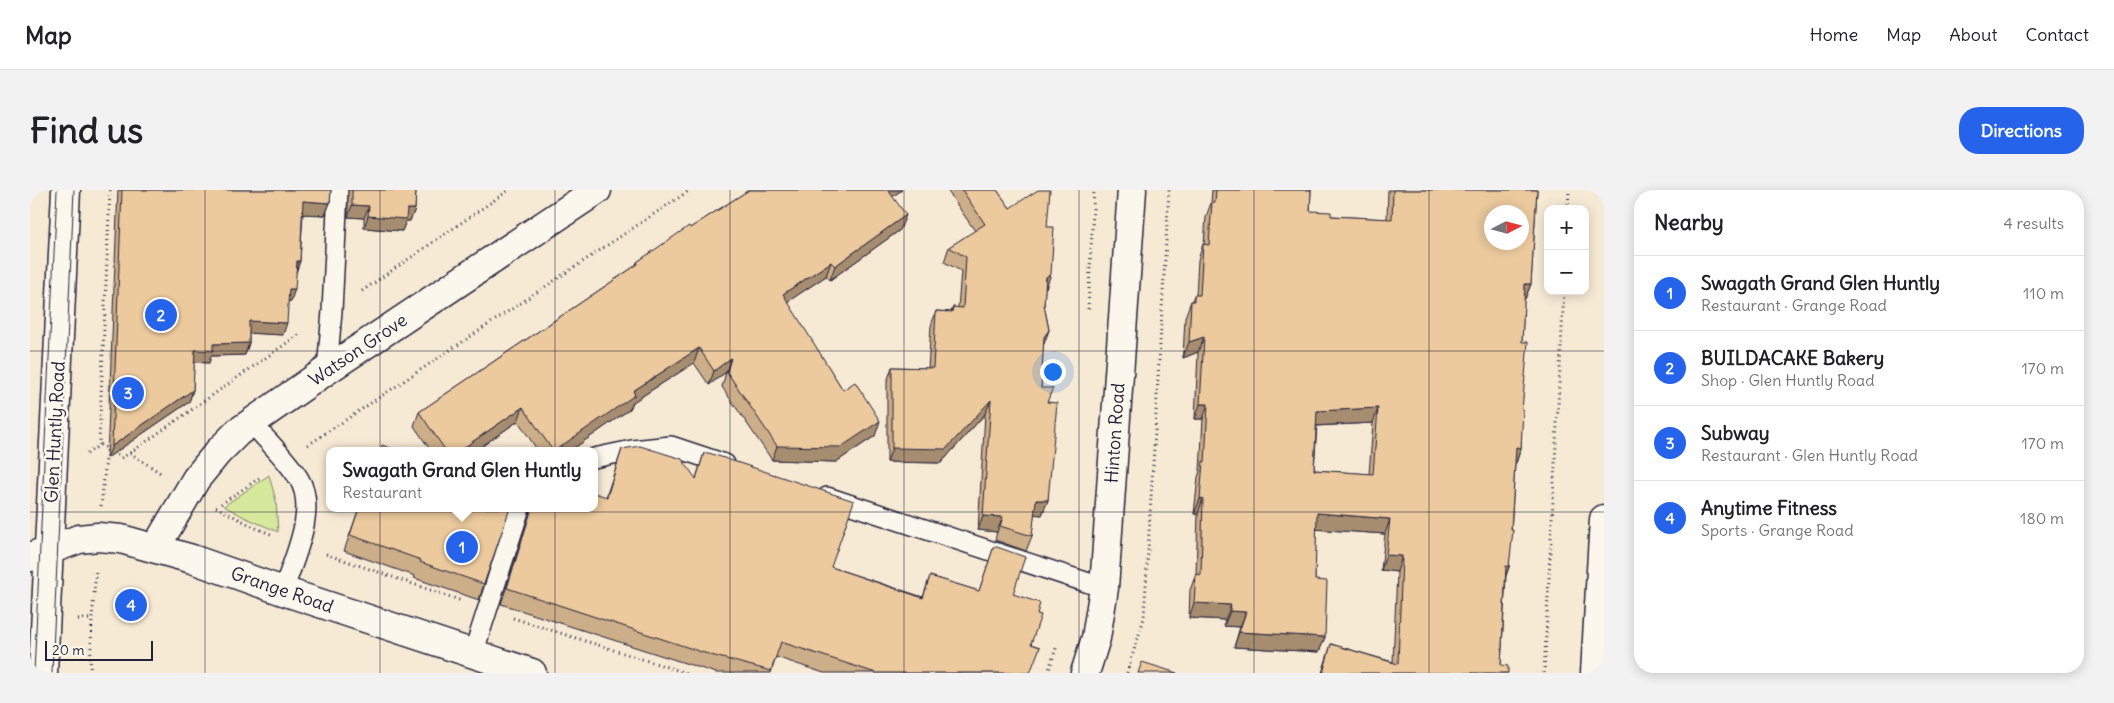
<!DOCTYPE html>
<html lang="en">
<head>
<meta charset="utf-8">
<style>
	:root { --surface:#fff; --page:#f2f2f2; --text:#202124; --muted:#757577; --line:#e0e0e0; --accent:#2563eb }
	body { margin:0; font-family:Delius,sans-serif; background:var(--page); color:var(--text) }
	.controls { position:absolute; right:15px; top:15px; display:grid; overflow:hidden; border-radius:10px; box-shadow:0 2px 12px #0003 }
	.controls button { width:45px; height:45px; display:grid; place-items:center; padding:0; border:0; border-bottom:1px solid var(--line); background:var(--surface); color:var(--text); font:25px sans-serif }
	.compass { position:absolute; left:1454px; top:15px; width:45px; height:45px; border-radius:50%; background:var(--surface); box-shadow:0 2px 12px #0003; rotate:84deg }
	.scale { position:absolute; left:15px; bottom:12px; width:108px; box-sizing:border-box; padding-left:5px; border:2px solid #22223b; border-top:0; font-size:14px; line-height:18px; white-space:nowrap; color:#22223b; -webkit-text-stroke:4px #fbf7ec; paint-order:stroke }
	.you { position:absolute; left:1022px; top:181px; width:18px; height:18px; margin:-12px; border:4px solid #fff; border-radius:50%; background:#1a73e8; box-shadow:0 0 0 8px #1a73e833 }
	.badge { display:grid; place-items:center; width:32px; height:32px; border-radius:50%; background:var(--accent); color:#fff; font-size:16px; font-weight:700 }
	.pin { position:absolute; translate:-50% -50%; border:2px solid #fff; box-shadow:0 1px 5px #0006 }
	.popup { position:absolute; left:296px; top:257px; width:272px; height:65px; box-sizing:border-box; display:grid; place-content:center; border-radius:10px; background:var(--surface); filter:drop-shadow(0 1px 4px #0005); font-size:16px; white-space:nowrap; color:var(--muted) }
	.popup b { font-size:19px; color:var(--text) }
	.popup::after { content:''; position:absolute; left:50%; top:100%; margin-left:-10px; border:10px solid transparent; border-top-color:var(--surface) }
	.list { margin:0; padding:0; list-style:none }
	h2 { display:flex; justify-content:space-between; align-items:center; height:65px; margin:0; padding:0 20px; font-size:21px }
	h2 small { font-size:16px; font-weight:400; color:var(--muted) }
	.list li { display:grid; grid-template-columns:32px 1fr auto; gap:15px; align-items:center; box-sizing:border-box; height:75px; padding:0 20px; border-top:1px solid var(--line) }
	.list b { display:block; font-size:19px; white-space:nowrap }
	.list p { margin:0; font-size:16px; white-space:nowrap; color:var(--muted) }
	.list em { font-size:16px; font-style:normal; color:var(--muted) }
	.map { position:relative; flex:none; width:1574px; height:483px; overflow:hidden; border-radius:20px }
	header { display:flex; align-items:center; gap:30px; box-sizing:border-box; height:70px; padding:0 25px; background:var(--surface); border-bottom:1px solid var(--line) }
	header strong { font-size:24px }
	nav { display:flex; gap:28px; margin-inline-start:auto; font-size:18px }
	.intro { display:flex; align-items:center; justify-content:space-between; box-sizing:border-box; height:120px; padding:0 30px }
	h1 { margin:0; font-size:35px }
	.button { padding:12px 22px; border-radius:20px; background:var(--accent); color:#fff; font-size:18px; font-weight:700 }
	main { display:flex; gap:30px; padding:0 30px }
	aside { flex:1; background:var(--surface); border-radius:20px; box-shadow:0 2px 12px #0003 }
	.map>svg:first-child { display:block }
	.green { fill:#d6e89c; stroke:#7c856c }
	.lines { fill:none; stroke-linecap:round; stroke-linejoin:round }
	.service-casing { stroke:#22223b; stroke-width:22 }
	.minor-casing { stroke:#22223b; stroke-width:31 }
	.tertiary-casing { stroke:#22223b; stroke-width:31 }
	.secondary-casing { stroke:#22223b; stroke-width:31 }
	.path { stroke:#22223b; stroke-width:3; stroke-dasharray:1 4; stroke-linecap:butt }
	.service { stroke:#fbf7ec; stroke-width:19 }
	.minor { stroke:#fbf7ec; stroke-width:28 }
	.tertiary { stroke:#fbf7ec; stroke-width:28 }
	.secondary { stroke:#fbf7ec; stroke-width:28 }
	.tram { stroke:#22223b; stroke-width:1 }
	.wall { fill:#ccae88; stroke:#22223b; fill-rule:evenodd }
	.shaded-wall { fill:#a68d6f; stroke:#22223b }
	.building { fill:#edca9e; stroke:#22223b; fill-rule:evenodd }
	.grid { fill:none; stroke:#22223b; stroke-width:1; stroke-opacity:0.55 }
	.labels { text-anchor:middle; stroke-width:5; stroke-linejoin:round; paint-order:stroke }
	.street-label { font-size:18px; fill:#22223b; stroke:#fbf7ec }
</style>
</head>
<body>
<header>
<strong>Map</strong>
<nav><a>Home</a><a>Map</a><a>About</a><a>Contact</a></nav>
</header>
<div class="intro"><h1>Find us</h1><a class="button">Directions</a></div>
<main>
<div class="map">
<svg width="1574" height="483" viewBox="0 0 1574 483">
	<rect width="100%" height="100%" fill="#f7ead5"/>
	<filter id="ink" filterUnits="userSpaceOnUse"><feTurbulence type="fractalNoise" baseFrequency=".02" numOctaves="2"/><feDisplacementMap in="SourceGraphic" scale="10" xChannelSelector="R" yChannelSelector="G"/><feConvolveMatrix kernelMatrix="1 2 1 2 8 2 1 2 1" color-interpolation-filters="sRGB"/></filter>
	<g filter="url(#ink)">
		<path class="green" d="M239,285L246,311L248,342L214,327L194,316Z"/>
		<g class="lines">
			<defs>
				<path id="service" d="M297,180L302,121L308,0
					M222,233C237,251 257,269 269,289C288,320 263,370 253,401
					M564,268L602,260L641,256L695,274
					M797,307L1074,398
					M443,464L490,318"/>
				<path id="minor" d="M126,357L166,289L188,262L208,242L297,180L567,0
					M1055,483L1066,448L1074,398L1102,0"/>
				<path id="tertiary" d="M13,483L36,0"/>
				<path id="secondary" d="M0,367L49,349L68,347L91,349L162,369L253,401L502,483
					M1565,483L1574,329"/>
			</defs>
			<use href="#service" class="service-casing"/>
			<use href="#minor" class="minor-casing"/>
			<use href="#tertiary" class="tertiary-casing"/>
			<use href="#secondary" class="secondary-casing"/>
			<path class="path" d="M80,0L69,253L91,268L100,263L132,284
				M1538,19L1539,0
				M332,101L479,0
				M1058,119L1064,0
				M278,255L660,0
				M100,263L271,143
				M57,264L71,254
				M191,314L231,287
				M71,316L77,259
				M186,317L226,338L243,345
				M296,364L432,411
				M483,428L656,483
				M48,429H62L66,380
				M60,483L62,429
				M1018,483L1027,455
				M1097,483L1114,428L1139,0
				M1514,483L1534,101"/>
			<use href="#service" class="service"/>
			<use href="#minor" class="minor"/>
			<use href="#tertiary" class="tertiary"/>
			<use href="#secondary" class="secondary"/>
			<path class="tram" d="M4,483L27,0
				M22,483L44,0"/>
		</g>
		<path class="wall" d="M88,0H301L300,13L295,25L273,24L270,71L266,82L261,111H258L253,145L219,143V153L215,165L181,166L179,173L164,172L163,200L159,212L77,268Z
			M318,0H386L385,19L380,31H376L372,41L334,38V28L318,27Z
			M719,0H872L862,6L870,40L800,90L796,86L757,112L813,200L845,246L806,272L742,270L692,197L696,182L679,195L664,173L603,212L600,219L540,261H508L488,231L445,261H401L384,236L389,222L605,76L607,72L660,38Z
			M917,0H967L980,18L1017,37L1015,98L1014,115L1019,140L1013,155L1011,198L1018,212V310L1012,325L1004,324L1002,346L996,361L965,350L967,342L948,340L955,224L911,273L857,272V192L862,177L898,178L901,136L906,121L921,122L923,117L928,118L931,81L914,72L919,57L945,41Z
			M1182,0H1281L1280,21L1301,26L1357,29L1358,0H1507L1501,94L1495,109H1494L1492,152L1491,258L1486,273H1485L1479,377L1476,386L1471,475L1478,483H1292L1301,454L1363,472L1367,382L1351,380L1355,344L1286,339L1285,390L1295,447L1289,462L1204,457L1210,437L1194,436L1195,430L1159,428L1160,400L1166,384L1168,324H1164L1168,287L1170,281L1173,229H1165L1168,162L1153,168L1155,127L1161,111H1162L1164,105H1166L1168,70L1173,54H1174L1176,27L1181,13ZM1343,233L1339,284L1284,280L1287,236Z
			M592,259L666,288L674,263L801,377L893,407L900,386L949,401L964,356L983,404L1007,424L1001,454L1000,483H794L746,467L741,483H686L471,414L501,321V318H564L576,307Z
			M329,318L454,394L449,410L384,388L385,386L314,361Z"/>
		<path class="shaded-wall" d="M857,0H872L852,14Z
			M273,11L300,13L295,25L269,24Z
			M322,15L339,16L334,28L318,27Z
			M377,19H385L380,31H376L372,41L334,38L338,26Z
			M876,25L870,40L800,90L805,76Z
			M267,71H270L266,83Z
			M801,72L796,86L747,119L753,104Z
			M1021,84L1016,98V87Z
			M1495,94H1501L1495,109H1489Z
			M259,99H265L261,111H254Z
			M219,131L257,133L253,145L214,143Z
			M1019,140L1014,154L1008,161L1014,147Z
			M1174,147L1168,162L1153,168L1159,152Z
			M219,153L215,165L181,166L179,173L160,172L165,160L183,154Z
			M669,158L664,173L603,212L600,219L540,261H524L603,201Z
			M701,168L696,182L679,195L684,181Z
			M163,200L159,212L77,268L82,256Z
			M961,210L955,224L911,273L857,272L862,258Z
			M1170,214H1178L1173,229H1165Z
			M493,217L488,231L445,261H429Z
			M1348,218L1343,233L1282,236L1287,221Z
			M850,231L845,246L806,272L742,270L747,256Z
			M1486,257L1491,258L1486,273L1480,272Z
			M1173,308L1168,324H1164L1170,309Z
			M1006,310H1018L1012,325L1000,324Z
			M1287,323L1360,329L1355,344L1281,339Z
			M953,326L973,327L967,342L948,340Z
			M1356,365L1372,366L1367,382L1351,380Z
			M1476,376L1479,377L1473,392Z
			M1164,413L1201,415L1195,430L1159,428Z
			M1200,421L1216,422L1210,437L1194,436Z
			M1209,442L1295,447L1289,462L1204,457Z"/>
		<path class="building" d="M92,0H301L300,13L273,11L270,71H267L265,99H259L257,133L219,131V153L183,154V161L165,160L163,200L82,256Z
			M322,0H386L385,19H377L376,29L338,26L339,16L322,15Z
			M719,0H858L876,25L805,76L801,72L753,104L813,200L825,192L850,231L811,257L747,256L697,182L701,168L684,181L669,158L603,201L605,205L524,261H523L493,217L429,261H416L389,222L608,74L607,72L659,36L660,38Z
			M932,0H967L980,18L1008,0H1020L1017,37H1024L1021,84L1016,87L1014,115L1019,140L1014,147L1011,198H1023L1017,212L1027,213L1018,310H1006L1002,346L970,336L973,327L953,326L961,210L916,259L862,258V177L903,178L906,121L922,122L923,117L933,118L936,67L919,57L955,34Z
			M1186,0H1281L1280,21L1301,22V26L1362,29L1363,0H1507L1501,94H1495L1492,152H1498L1492,220H1493L1491,258L1486,257L1481,340H1483L1479,377L1476,376L1471,475L1478,476V483H1293L1301,454L1368,474L1372,366L1356,365L1360,329L1287,323L1285,390L1297,391L1295,447L1209,442L1216,422L1200,421L1201,415L1164,413L1166,384L1171,385L1173,308L1170,309L1173,271L1175,272L1178,214H1170L1174,147L1159,152L1161,111H1164V105H1170L1173,54L1179,55L1182,12H1185ZM1462,22H1492V52H1462ZM1348,218L1343,284L1284,280L1287,221Z
			M352,255L368,261H350Z
			M610,256L652,269L666,289L674,263H679L824,311L801,377L893,408L900,386L949,401L964,356L995,367L983,404L1010,413L1007,424L1011,425L1001,454L1010,457L1000,483H846L751,452L741,481L681,465L477,398L502,318H564V303L577,307L592,259Z
			M329,318H480L454,394L390,372L391,370L320,345Z
			M1112,472L1147,483H1108Z"/>
	</g>
	<path class="grid" d="M175,0V483M350,0V483M525,0V483M700,0V483M874,0V483M1049,0V483M1224,0V483M1399,0V483M0,161H1574M0,322H1574"/>
	<g class="labels">
		<g class="street-label">
			<text transform="translate(328 160) rotate(-34)" y="6">Watson Grove</text>
			<text transform="translate(25 242) rotate(-87)" y="6">Glen Huntly Road</text>
			<text transform="translate(1085 243) rotate(-86)" y="6">Hinton Road</text>
			<text transform="translate(252 400) rotate(19)" y="6">Grange Road</text>
		</g>
	</g>
</svg>
<div class="controls">
<button>+</button>
<button>−</button>
</div>
<svg class="compass" viewBox="-18 -18 36 36"><path d="M0-13l5 13h-10z" fill="#e53935"/><path d="M0 13l5-13h-10z" fill="#757577"/></svg>
<div class="scale">20 m</div>
<div class="you"></div>
<div class="pin badge" style="left:432px;top:357px">1</div>
<div class="popup"><b>Swagath Grand Glen Huntly</b>Restaurant</div>
<div class="pin badge" style="left:131px;top:125px">2</div>
<div class="pin badge" style="left:98px;top:203px">3</div>
<div class="pin badge" style="left:101px;top:415px">4</div>
</div>
<aside>
<h2>Nearby<small>4 results</small></h2>
<ul class="list">
<li><span class="badge">1</span><div><b>Swagath Grand Glen Huntly</b><p>Restaurant · Grange Road</p></div><em>110 m</em></li>
<li><span class="badge">2</span><div><b>BUILDACAKE Bakery</b><p>Shop · Glen Huntly Road</p></div><em>170 m</em></li>
<li><span class="badge">3</span><div><b>Subway</b><p>Restaurant · Glen Huntly Road</p></div><em>170 m</em></li>
<li><span class="badge">4</span><div><b>Anytime Fitness</b><p>Sports · Grange Road</p></div><em>180 m</em></li>
</ul>
</aside>
</main>
</body>
</html>
